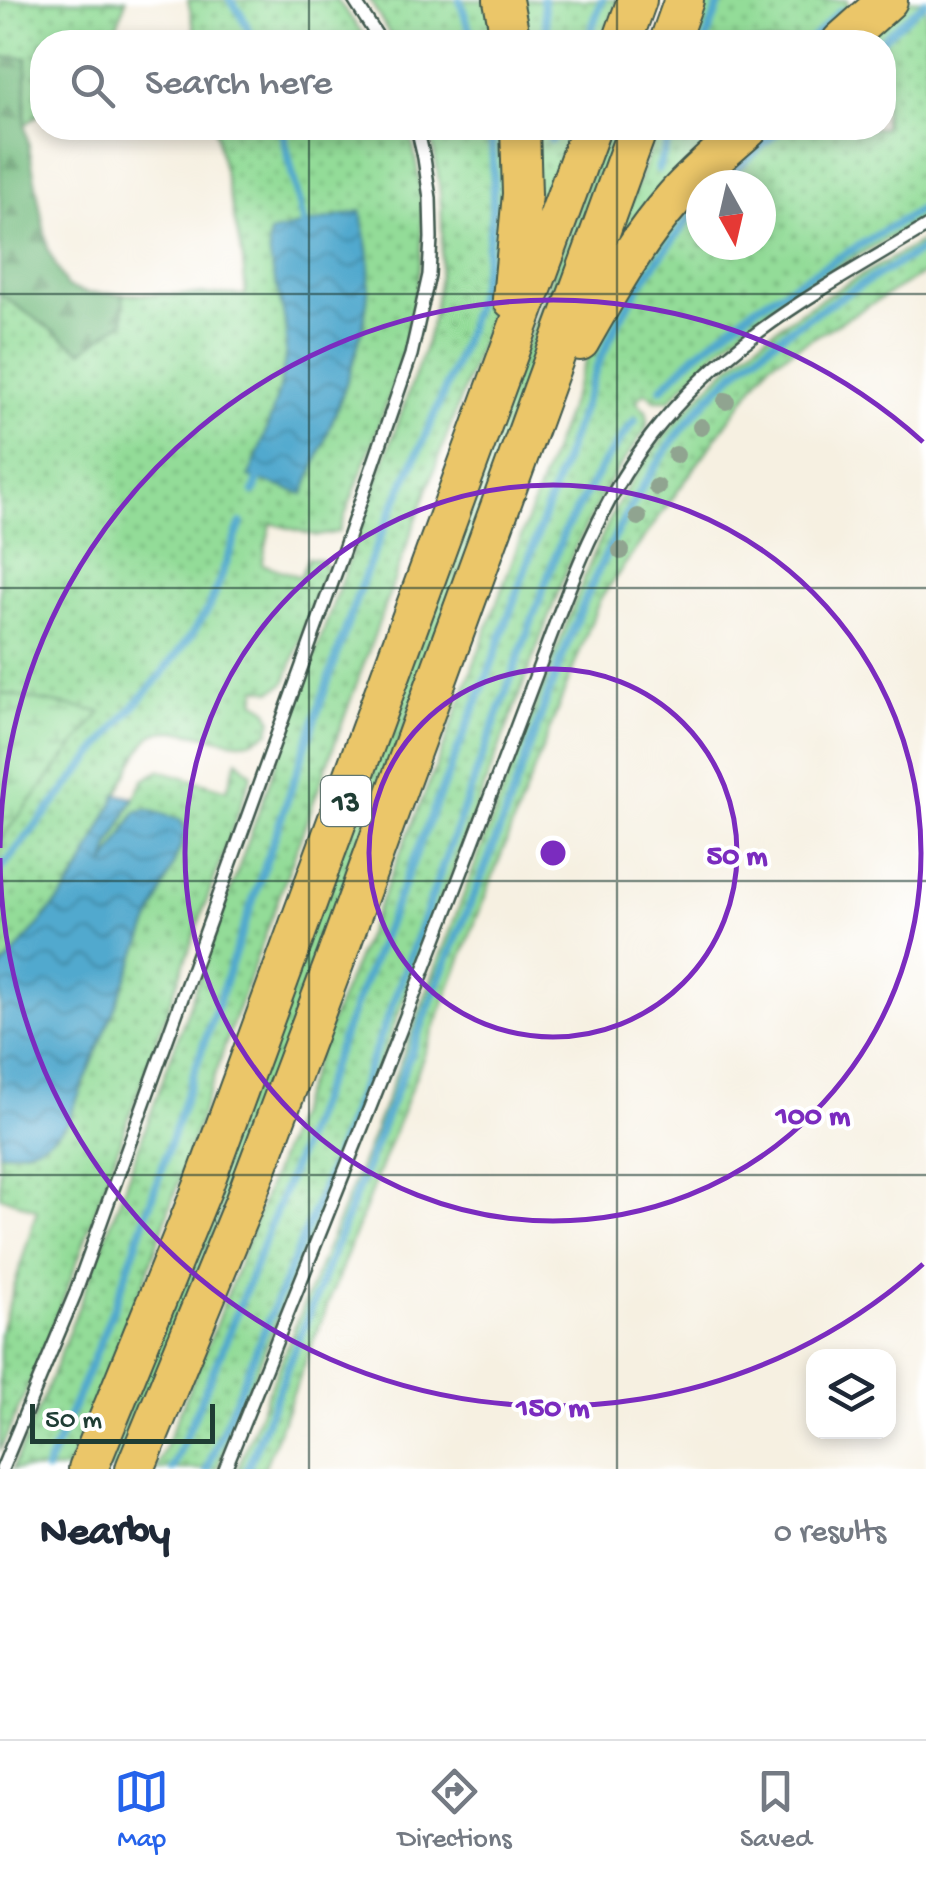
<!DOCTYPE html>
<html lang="en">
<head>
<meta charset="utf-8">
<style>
	:root { --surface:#fff; --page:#f6f6f7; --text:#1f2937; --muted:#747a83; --line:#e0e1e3; --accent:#2563eb }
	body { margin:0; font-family:"Gochi Hand",sans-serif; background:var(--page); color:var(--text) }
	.controls { position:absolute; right:30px; bottom:30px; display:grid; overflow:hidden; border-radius:20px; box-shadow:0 5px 15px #0003 }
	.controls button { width:90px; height:90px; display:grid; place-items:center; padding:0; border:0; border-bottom:2px solid var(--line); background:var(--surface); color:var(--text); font:50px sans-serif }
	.compass { position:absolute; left:686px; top:170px; width:90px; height:90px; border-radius:50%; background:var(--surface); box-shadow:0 5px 15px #0003; rotate:172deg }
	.scale { position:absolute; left:30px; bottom:25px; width:185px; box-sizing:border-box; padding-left:10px; border:5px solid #1f3d34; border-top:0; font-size:28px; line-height:35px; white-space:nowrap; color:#1f3d34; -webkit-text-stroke:8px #fff; paint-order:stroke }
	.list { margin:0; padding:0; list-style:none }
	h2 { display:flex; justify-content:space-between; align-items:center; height:130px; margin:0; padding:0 40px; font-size:42px }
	h2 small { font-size:32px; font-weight:400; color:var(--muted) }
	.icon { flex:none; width:55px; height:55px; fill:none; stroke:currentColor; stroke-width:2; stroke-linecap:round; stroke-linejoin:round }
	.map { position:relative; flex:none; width:926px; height:1469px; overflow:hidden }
	.search { position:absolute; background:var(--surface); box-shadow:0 5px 15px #0003; left:30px; right:30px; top:30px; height:110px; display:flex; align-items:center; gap:25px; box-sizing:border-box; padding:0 35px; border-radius:40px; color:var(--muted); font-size:38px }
	.sheet { height:270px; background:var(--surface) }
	nav { display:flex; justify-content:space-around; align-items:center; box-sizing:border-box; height:140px; border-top:2px solid var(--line); background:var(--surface); font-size:28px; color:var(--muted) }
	nav a { display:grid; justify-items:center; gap:5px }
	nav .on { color:var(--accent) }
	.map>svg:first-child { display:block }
	.green { fill:url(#green-dots); stroke:#598c66; stroke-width:2.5 }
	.forest { fill:url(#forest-firs); stroke:#4a7c5a; stroke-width:2.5 }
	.wetland { fill:url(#wetland-marsh); stroke:#598c66; stroke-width:2.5 }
	.water { fill:url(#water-waves); stroke:#387381; stroke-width:2.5 }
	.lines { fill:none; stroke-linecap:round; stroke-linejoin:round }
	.stream { stroke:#51a9ce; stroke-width:8 }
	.service-casing { stroke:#3f584e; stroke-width:16 }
	.primary-casing { stroke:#3f584e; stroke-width:42 }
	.service { stroke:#fff; stroke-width:11 }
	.primary { stroke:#ebc669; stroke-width:38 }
	.tree { fill:#90a490 }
	.grid { fill:none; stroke:#1f3d34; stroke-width:2.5; stroke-opacity:0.55 }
	.ring { fill:none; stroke:#7b2cbf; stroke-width:5 }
	.labels { text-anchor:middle; stroke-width:8; stroke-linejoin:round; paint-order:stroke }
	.shield { fill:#fff; stroke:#627771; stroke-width:2.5 }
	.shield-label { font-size:30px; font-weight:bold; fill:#1f3d34 }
	.centre { fill:#7b2cbf; stroke:#fff; stroke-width:5 }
	.ring-label { font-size:30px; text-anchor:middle; font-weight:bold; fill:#7b2cbf; stroke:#fff; stroke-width:8; stroke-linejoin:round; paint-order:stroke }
</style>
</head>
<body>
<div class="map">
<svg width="926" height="1469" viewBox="0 0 926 1469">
	<defs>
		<pattern id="green-dots" width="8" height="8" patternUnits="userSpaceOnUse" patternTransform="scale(2.5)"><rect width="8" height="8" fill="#93dc98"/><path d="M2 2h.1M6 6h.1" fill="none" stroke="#77b47d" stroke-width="1.8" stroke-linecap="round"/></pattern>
		<pattern id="forest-firs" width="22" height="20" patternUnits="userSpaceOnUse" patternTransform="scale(2.5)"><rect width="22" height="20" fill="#76bc80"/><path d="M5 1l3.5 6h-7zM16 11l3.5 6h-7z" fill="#609a6a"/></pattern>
		<pattern id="wetland-marsh" width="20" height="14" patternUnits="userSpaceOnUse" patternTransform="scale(2.5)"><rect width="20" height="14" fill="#93dc98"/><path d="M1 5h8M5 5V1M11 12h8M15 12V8" fill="none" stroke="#77b47d"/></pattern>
		<pattern id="water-waves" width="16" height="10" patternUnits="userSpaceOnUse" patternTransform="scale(2.5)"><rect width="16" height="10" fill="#51a9ce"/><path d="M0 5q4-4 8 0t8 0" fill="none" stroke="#438ba8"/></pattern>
	</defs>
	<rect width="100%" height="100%" fill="#fff"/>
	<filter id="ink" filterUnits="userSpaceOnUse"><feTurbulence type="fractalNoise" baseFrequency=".01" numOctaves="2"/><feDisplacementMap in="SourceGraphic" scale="20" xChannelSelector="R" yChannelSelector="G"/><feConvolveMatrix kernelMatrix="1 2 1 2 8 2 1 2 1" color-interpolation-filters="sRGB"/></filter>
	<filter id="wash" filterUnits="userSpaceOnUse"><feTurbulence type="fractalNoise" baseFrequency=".0048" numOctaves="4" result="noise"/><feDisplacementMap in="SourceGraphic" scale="40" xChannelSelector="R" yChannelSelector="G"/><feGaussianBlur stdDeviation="2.25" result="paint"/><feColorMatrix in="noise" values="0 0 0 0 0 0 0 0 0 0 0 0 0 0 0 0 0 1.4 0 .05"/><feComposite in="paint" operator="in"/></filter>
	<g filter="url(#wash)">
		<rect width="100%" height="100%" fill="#f6f0e1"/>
		<path class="green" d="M0,0H126L111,42H42V112L25,125L27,58L0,57Z
			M188,0H337L369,42H197Z
			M370,0H493L502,42H394Z
			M515,0H618L603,42H525Z
			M705,0H847L853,20L827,42H689Z
			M909,0H926V217C871,250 812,278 760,316C727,340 697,370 670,400H655L645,392L636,401L646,411L648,419L646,429L608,484L574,550L356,1127L217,1469H156L215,1327L327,1031L441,754L585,363L602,324L701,186V245H761V185H702L764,128H884V42H861Z
			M215,128H408C451,269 387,400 339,532L317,536L271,523L262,564L300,577L308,558L321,560L326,568L285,683L272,691L257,688L255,701L267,709L272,719L269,732C259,737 250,743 239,742C216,741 174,723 153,735C144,741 140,752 134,760L80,871L63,896L0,970V294L82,351L124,321L123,294L246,295L243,260Z
			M429,128H511L504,247L486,328L229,1034L147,1274L68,1469H12L45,1394L123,1191L426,344C447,264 447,207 429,128Z
			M533,128H571L535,230Z
			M607,128H623L298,1021L120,1469H105Z
			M658,128H732L613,252Z
			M926,239V272L770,363L600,599L264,1469H237L373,1134L581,585C597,547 613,507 636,474C676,417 723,365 780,326C827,293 877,267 926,239Z
			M237,760L252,774L71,1279L40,1359L0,1451V1335L37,1210L0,1196V1153L31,1149L185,832L180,820L136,812L102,870L110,846L144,780L160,770L227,790Z"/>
		<path class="forest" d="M0,57L27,58L25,125L48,250L67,287L86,293L123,294L124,321L82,351L0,294Z"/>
		<path class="wetland" d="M0,693L101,712L0,840Z"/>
		<path class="water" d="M361,211C363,226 368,242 369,257C374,333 330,424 304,494L249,477C265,435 288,378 286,333C285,302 264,260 270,233Z
			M117,794L134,798L110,846L105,865L136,812L146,809L181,820L185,832L182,843L68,1122C47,1146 31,1150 0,1153V970L63,896L80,871Z"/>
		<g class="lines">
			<path class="stream" d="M230,0L241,14L254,42
				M460,0L473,42
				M543,0L547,34
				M587,42L602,0
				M705,42L721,0
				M809,42L840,11
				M879,42L926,1
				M282,128L305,230
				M707,137L717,128
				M551,140L555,128
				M658,169L673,128
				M717,185L782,128
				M661,389L696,354L754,308L926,206
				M254,492L261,470
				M0,870L125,716L158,679L192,634L210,606L241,523
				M46,1469C69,1416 93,1363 113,1309C141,1236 163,1161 189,1087C244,927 298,767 353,608C408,447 514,305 490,128
				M172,1469L227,1338L357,1000L487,677L598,364L618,322L643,280L701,202
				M207,1469L315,1208L388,1017L564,532L604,462L635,420
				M247,1469C312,1311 372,1150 435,991C452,946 472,902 489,858C550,702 591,530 704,403C766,335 848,293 926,247"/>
		</g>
	</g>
	<g filter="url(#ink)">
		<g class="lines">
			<defs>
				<path id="service" d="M354,0L381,42
					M2,1469L75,1294L341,558L411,355L429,275L431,238L430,198L424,158L417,128
					M225,1469C308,1263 391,1058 470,850C494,786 518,723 542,659C571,581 600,502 651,436C730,335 820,291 926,227"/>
				<path id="primary" d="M503,0L511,42
					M622,42L637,0
					M669,42L684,0
					M841,42L888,0
					M512,299L522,194L520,128
					M580,341C609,290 636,241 675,197C697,172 724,150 749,128
					M88,1469L203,1187L591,128
					M135,1469L244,1203L336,958L638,128"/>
			</defs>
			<use href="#service" class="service-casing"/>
			<use href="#primary" class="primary-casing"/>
			<use href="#service" class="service"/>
			<use href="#primary" class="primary"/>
		</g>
		<g class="tree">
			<circle cx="726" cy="401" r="9"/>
			<circle cx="701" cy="427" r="9"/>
			<circle cx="676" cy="455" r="9"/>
			<circle cx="657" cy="487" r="9"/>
			<circle cx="638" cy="517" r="9"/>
			<circle cx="621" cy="551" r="9"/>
		</g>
	</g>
	<path class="grid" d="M309,0V42M617,0V42M309,128V1469M617,128V1469M0,294H926M0,588H926M0,881H926M0,1175H926"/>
	<g class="ring">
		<circle cx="553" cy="853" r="184"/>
		<circle cx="553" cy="853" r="368"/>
		<path d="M923 1264A553 553 0 0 1 0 858M0 848A553 553 0 0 1 923 442"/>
	</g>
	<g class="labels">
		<rect class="shield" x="321" y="776" width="50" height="50" rx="8"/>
		<g class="shield-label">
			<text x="346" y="811">13</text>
		</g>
	</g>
	<circle cx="553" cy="853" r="15" class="centre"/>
	<g class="ring-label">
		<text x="737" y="864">50 m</text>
		<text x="813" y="1124">100 m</text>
		<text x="553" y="1416">150 m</text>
	</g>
</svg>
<div class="controls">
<button><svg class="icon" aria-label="layers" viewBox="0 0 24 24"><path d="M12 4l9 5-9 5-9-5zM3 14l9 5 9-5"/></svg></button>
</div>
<svg class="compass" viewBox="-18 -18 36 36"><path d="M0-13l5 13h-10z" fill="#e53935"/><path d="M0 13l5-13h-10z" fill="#747a83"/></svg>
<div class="scale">50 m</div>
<div class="search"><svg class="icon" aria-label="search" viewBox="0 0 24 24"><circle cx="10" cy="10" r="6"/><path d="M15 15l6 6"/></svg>Search here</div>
</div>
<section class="sheet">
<h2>Nearby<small>0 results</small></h2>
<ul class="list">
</ul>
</section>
<nav>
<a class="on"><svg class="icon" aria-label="map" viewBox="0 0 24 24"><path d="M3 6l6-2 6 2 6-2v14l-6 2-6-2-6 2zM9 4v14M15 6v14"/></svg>Map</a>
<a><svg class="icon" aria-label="directions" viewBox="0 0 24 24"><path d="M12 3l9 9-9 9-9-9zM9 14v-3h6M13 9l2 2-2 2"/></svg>Directions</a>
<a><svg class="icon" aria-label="saved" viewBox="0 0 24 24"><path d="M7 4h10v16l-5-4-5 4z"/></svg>Saved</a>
</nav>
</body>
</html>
